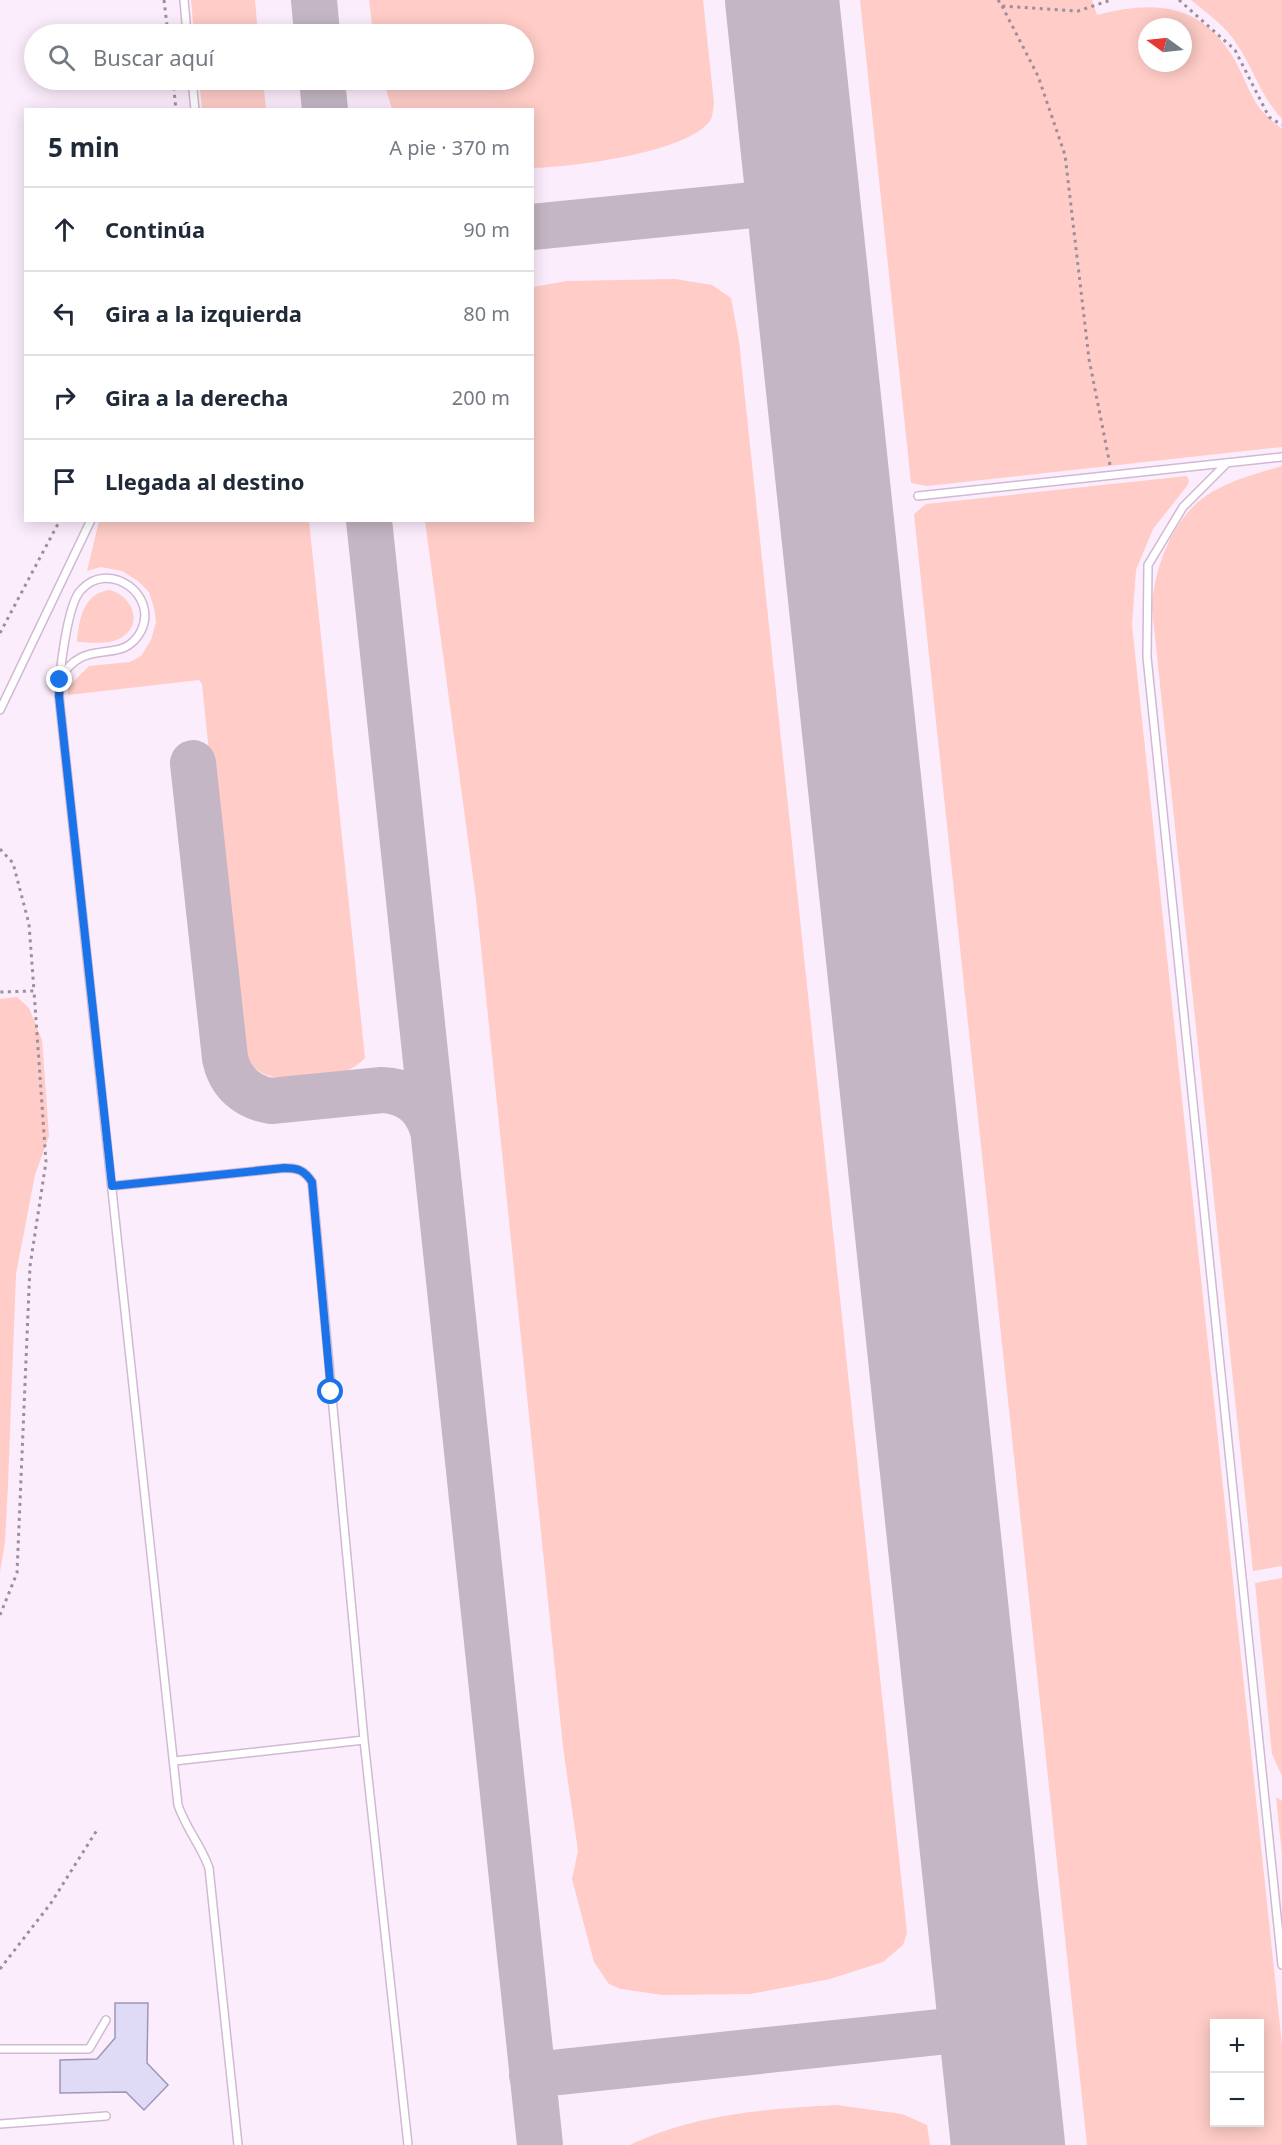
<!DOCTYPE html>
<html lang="es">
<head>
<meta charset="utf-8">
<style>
	:root { --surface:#fff; --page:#f2f2f3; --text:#1f2937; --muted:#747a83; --line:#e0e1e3 }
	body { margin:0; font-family:"Noto Sans",sans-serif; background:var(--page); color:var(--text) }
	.controls { position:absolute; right:18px; bottom:18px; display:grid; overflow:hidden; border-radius:0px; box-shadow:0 3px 15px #0003 }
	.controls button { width:54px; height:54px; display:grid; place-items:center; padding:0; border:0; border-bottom:2px solid var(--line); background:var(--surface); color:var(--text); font:30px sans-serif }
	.compass { position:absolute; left:1138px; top:18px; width:54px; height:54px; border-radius:50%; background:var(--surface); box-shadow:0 3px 15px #0003; rotate:285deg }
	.stop { position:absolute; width:18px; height:18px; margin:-14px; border:4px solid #1a73e8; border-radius:50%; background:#fff }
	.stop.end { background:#1a73e8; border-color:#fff; box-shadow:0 2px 6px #0008 }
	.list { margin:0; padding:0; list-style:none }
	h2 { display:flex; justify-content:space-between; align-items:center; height:78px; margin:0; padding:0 24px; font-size:26px }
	h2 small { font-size:20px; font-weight:400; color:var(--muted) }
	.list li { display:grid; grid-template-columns:39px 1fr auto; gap:18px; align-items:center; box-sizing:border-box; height:84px; padding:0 24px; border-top:2px solid var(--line) }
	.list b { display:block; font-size:22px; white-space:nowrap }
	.list em { font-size:20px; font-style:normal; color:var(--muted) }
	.icon { flex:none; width:33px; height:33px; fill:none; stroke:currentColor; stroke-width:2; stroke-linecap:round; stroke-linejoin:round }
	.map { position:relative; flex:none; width:1282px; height:2145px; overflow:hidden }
	.search { position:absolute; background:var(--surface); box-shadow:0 3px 15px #0003; left:24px; top:24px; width:510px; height:66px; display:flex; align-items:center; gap:15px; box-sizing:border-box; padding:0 21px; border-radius:33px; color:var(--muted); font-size:22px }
	.panel { position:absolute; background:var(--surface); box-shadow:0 3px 15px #0003; left:24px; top:108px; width:510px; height:414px; border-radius:0px }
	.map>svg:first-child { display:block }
	.green { fill:#ffccc7; fill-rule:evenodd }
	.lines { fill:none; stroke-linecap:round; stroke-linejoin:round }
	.taxiway { stroke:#c4b6c4; stroke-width:46 }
	.runway { stroke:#c4b6c4; stroke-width:114 }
	.building { fill:#dfdaf6; stroke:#9d97b6; stroke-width:1.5 }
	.lane-casing { stroke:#d2b9d3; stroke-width:10 }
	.path { stroke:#9b8f9c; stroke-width:3; stroke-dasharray:3 4.5; stroke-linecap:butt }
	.lane { stroke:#fff; stroke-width:7 }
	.route { stroke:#1a73e8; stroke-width:8 }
</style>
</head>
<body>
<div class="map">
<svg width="1282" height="2145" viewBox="0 0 1282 2145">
	<rect width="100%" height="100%" fill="#fcedfd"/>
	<path class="green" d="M191,0H255L258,34H194Z
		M369,0H703L714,103C713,109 713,116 710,121C686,153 572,167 533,168L532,110L392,109L383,80H524V34H373Z
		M860,0H1092L1097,15C1155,0 1200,3 1233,57C1242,72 1247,88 1256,103C1262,113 1273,121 1282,129V447L927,486L911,483ZM1147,27H1183V63H1147Z
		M1191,0H1282V119C1260,95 1255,72 1238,46C1226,26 1208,14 1191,0Z
		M199,80H263L266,109H202Z
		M675,279L712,285L731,298L739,341L907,1933L903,1945L883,1962L830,1979L750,1994L663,1995L621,1989L609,1984L594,1962L572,1879L578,1851L563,1747L476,899L425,521L532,520L533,287L567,281Z
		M1282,466V1566L1253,1571L1152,608C1154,566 1174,514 1212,492C1234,479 1258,473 1282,466Z
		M1187,476L1189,481L1187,486L1153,529L1136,570L1132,625L1282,2045V2145H1087L914,514L926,504ZM1214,2024H1260V2122H1214Z
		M99,521H309L365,1058C349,1074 336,1074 314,1077C282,1081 252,1081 239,1045L202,684L199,680L68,695V689L74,681L89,666L130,662L141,656L151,640L156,622L154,608L149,592L138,581L122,571L101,567L87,571Z
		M109,590C133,595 145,626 119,639C107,645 90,642 77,642C79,619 83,594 109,590Z
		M17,997L29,1008L42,1040L49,1136L35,1175L16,1274L8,1484L5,1542L0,1572V999Z
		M1282,1578V1776L1272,1754L1255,1583Z
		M1276,1797L1282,1801V1855Z
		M836,2105L902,2114L927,2125L930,2145H630C694,2114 766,2109 836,2105Z"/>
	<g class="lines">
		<path class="taxiway" d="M314,0L317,34
			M322,80L325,110
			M532,227L803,200
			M369,520L540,2145
			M193,763L225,1058C230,1082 246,1097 271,1101L382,1090C407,1091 425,1104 432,1128
			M532,2075L996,2026"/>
		<path class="runway" d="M782,0L1008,2145"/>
	</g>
	<path class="building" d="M115,2003H148L147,2063L168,2085L144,2110L126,2092L60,2093V2060L97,2059L115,2038Z"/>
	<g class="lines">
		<defs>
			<path id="lane" d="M184,0L187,34
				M192,80L195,110
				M1227,463L1183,507L1148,565L1147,657L1282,1965
				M918,496L1282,457
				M60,680C83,634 122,668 141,631C159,595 109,559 81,590C67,604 59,675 59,696L178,1805C186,1829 201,1845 209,1868L238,2145
				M0,710L91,520
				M112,1186L284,1168C298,1168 304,1170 312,1182L364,1740L408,2145
				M174,1761L364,1740
				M0,2049H89L106,2020
				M0,2124L106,2116"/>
		</defs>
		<use href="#lane" class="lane-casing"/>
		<path class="path" d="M164,0L168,34
			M998,0L1002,6L1078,11L1111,0
			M1179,0L1235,50L1269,117L1282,125
			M1002,6L1038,76L1065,155L1089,359L1110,465
			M173,80L176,110
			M0,633L60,520
			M0,849L13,863L29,924L34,991L0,992
			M0,1615L17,1573L30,1266L46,1162L34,991
			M0,1969L51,1903L97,1830"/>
		<use href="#lane" class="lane"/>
	</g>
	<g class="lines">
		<path class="route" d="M60,680L59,696L112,1186L284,1168C298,1168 304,1170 312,1182L331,1392"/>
	</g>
</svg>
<div class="controls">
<button>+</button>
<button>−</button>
</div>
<svg class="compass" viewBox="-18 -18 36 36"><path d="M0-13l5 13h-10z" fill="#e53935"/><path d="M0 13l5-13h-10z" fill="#747a83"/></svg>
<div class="stop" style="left:331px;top:1392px"></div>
<div class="stop end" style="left:60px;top:680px"></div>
<div class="search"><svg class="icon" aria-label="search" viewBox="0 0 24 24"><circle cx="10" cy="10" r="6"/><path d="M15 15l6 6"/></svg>Buscar aquí</div>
<section class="panel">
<h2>5 min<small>A pie · 370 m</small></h2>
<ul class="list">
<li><svg class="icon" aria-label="ahead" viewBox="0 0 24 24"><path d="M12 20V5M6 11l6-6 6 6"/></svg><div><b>Continúa</b></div><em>90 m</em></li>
<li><svg class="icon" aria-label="left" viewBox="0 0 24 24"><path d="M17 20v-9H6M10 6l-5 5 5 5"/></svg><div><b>Gira a la izquierda</b></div><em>80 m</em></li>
<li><svg class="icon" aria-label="right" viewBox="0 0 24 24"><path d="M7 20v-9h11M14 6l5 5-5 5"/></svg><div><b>Gira a la derecha</b></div><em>200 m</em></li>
<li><svg class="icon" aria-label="arrive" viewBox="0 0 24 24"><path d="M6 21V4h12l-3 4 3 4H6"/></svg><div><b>Llegada al destino</b></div></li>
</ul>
</section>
</div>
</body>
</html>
